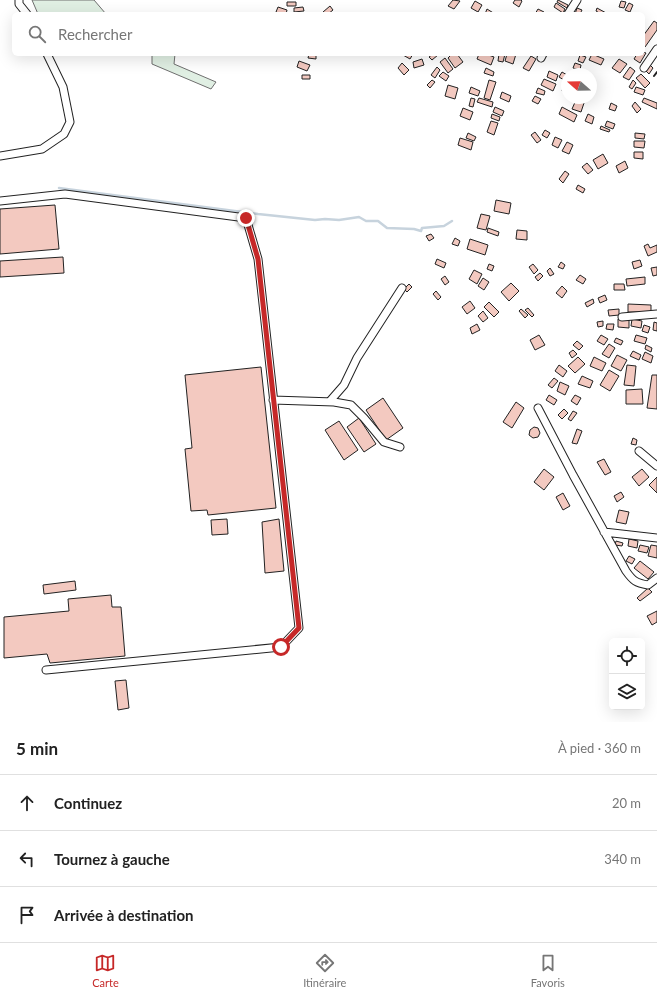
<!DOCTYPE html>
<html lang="fr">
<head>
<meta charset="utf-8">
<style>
	:root { --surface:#fff; --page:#f6f6f6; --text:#222; --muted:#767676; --line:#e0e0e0; --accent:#c62828 }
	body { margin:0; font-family:Lato,sans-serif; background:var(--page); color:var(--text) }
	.controls { position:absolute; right:12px; bottom:12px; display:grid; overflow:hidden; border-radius:6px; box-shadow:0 4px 16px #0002 }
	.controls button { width:36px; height:36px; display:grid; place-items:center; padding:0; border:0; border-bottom:1px solid var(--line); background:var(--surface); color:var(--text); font:20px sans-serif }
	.compass { position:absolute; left:561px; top:68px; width:36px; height:36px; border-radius:50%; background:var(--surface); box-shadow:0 4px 16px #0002; rotate:290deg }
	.stop { position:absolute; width:12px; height:12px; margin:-9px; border:3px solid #c62828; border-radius:50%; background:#fff }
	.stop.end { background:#c62828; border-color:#fff; box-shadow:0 1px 4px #0008 }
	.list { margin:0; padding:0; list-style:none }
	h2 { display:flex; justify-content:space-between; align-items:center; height:52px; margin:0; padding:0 16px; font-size:17px }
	h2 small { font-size:13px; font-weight:400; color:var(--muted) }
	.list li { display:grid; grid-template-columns:26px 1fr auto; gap:12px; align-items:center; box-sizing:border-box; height:56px; padding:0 16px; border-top:1px solid var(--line) }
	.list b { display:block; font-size:15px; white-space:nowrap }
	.list em { font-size:13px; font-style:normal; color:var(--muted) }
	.icon { flex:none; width:22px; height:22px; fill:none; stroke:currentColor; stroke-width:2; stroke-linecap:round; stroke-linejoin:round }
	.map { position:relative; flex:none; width:657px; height:722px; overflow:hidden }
	.search { position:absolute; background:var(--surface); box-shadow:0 4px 16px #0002; left:12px; right:12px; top:12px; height:44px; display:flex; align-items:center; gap:10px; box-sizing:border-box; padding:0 14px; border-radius:6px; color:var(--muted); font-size:15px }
	.sheet { height:220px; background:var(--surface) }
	nav { display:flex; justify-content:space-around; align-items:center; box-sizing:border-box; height:56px; border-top:1px solid var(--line); background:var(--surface); font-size:11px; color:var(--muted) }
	nav a { display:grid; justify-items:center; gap:2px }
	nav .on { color:var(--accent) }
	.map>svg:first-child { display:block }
	.green { fill:#e0efe3; stroke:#6f6f6f }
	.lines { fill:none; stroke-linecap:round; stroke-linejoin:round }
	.stream { stroke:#c7d3dd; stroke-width:2.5 }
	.building { fill:#f3c9c0; stroke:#222 }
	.street-casing { stroke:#222; stroke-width:9 }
	.street { stroke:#fff; stroke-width:7 }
	.wall { stroke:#222; stroke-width:2 }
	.route { stroke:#c62828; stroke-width:5 }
</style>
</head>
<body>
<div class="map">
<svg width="657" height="722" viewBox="0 0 657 722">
	<rect width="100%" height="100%" fill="#fff"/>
	<path class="green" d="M32,0H94L106,14H38Z
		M152,54H175L174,64L216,82L211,89L152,64Z"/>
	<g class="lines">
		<path class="stream" d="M59,188L258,214L315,220L325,219L339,220L359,217L366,221H378L387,228L414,229L421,231L422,228L444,226L452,221"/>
	</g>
	<path class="building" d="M453,0L460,1L454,9L448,6Z
		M515,0H521L522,1L519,7L513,3Z
		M558,0L568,5L567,8L557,2Z
		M475,1L482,5L478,12L471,8Z
		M621,1L626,2L624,8L619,7Z
		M287,2H296V6H287Z
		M556,3L565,9L563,13L554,7Z
		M629,3L633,5L630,12L625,10Z
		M330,6L333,10L328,14H324L323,12Z
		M278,7L287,10L286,14H282L276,12Z
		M303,7L304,11L294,12V8Z
		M577,8L582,10L580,14H575Z
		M597,8L608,14H601L596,11Z
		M487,9L495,14H485Z
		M538,9L544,12L543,14H535Z
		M654,21L657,23V30L645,47L643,46V36Z
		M643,52L646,53L640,63L634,59L637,54H643Z
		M309,54H316V59L308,58Z
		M404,54H413L410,59L403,55Z
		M433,54H438V55L432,60L429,57Z
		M452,54H457L463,62L455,68L448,58Z
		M479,54H486L494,57L491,65L477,59Z
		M499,54H505L503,62L498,61Z
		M507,54H516L513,64L505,61Z
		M592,54L604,59L601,65L589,60Z
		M580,55L586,57L583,63L578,61Z
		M531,56L536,59L529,71L523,68Z
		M445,58L453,69L448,73L440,62Z
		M422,59L424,65L414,68L413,62Z
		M619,59L627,64L620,73L612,68Z
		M299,61L310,65L307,71L297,67Z
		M402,63L409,70L404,75L398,68Z
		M575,63L581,65L580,70L573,68Z
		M650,65L653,68L649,74L646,71Z
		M437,67L440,70L435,78L431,75Z
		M630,67L635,71L629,80L623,77Z
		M486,68L494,72L493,76L484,73Z
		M549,71L558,75L556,81L547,77Z
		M443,72L449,76L446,81L439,76Z
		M562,72L567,75L564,80L559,77Z
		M641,74L650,83L645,88L636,78Z
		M302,75H310V79H302Z
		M544,79L556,84L553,91L541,85Z
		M432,80L435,82L430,88L427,85Z
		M489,80L496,82L490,100L484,98Z
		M633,80L636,83L632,89L629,87Z
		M564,84L567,85V92L562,91Z
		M448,85L458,88L455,99L445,96Z
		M471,87L480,91L478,96L469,93Z
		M636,87L645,90L643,95L634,92Z
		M538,88L545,91L544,95L536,93Z
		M502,92L511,96L509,102L500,98Z
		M535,96L541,99L538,104L532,101Z
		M471,98L475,99L473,107L469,106Z
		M479,98L493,102L492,107L477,102Z
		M644,98L657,103V109L642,102Z
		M576,100L584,103L581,112L572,109Z
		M635,102L641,109L637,113L632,106Z
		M611,103L617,106L615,111L609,109Z
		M495,107L504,111L502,116L493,112Z
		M562,107L577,115L574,122L559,114Z
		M463,108L473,112L470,120L460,116Z
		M492,114L500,117L499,121L491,118Z
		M588,114L594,117L592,124L585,121Z
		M491,121L498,123L494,135L487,132Z
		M607,121L615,124L613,129L605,126Z
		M601,126L610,130L609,132L600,129Z
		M545,130L550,133L547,138L542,135Z
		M535,132L541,140L537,143L531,135Z
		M468,133L476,137L474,141L466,138Z
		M635,133L645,134L644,139L635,138Z
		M555,137L562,140L558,148L552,145Z
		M460,138L473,142L471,150L458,145Z
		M634,141H645L644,148L634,147Z
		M567,142L573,145L569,154L562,151Z
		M634,152H643V159L634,158Z
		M603,154L608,163L598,169L593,160Z
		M625,161L628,168L619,173L616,166Z
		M587,163L593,170L588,174L582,167Z
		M565,171L569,174L563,183L559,179Z
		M578,185L585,189L583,193L576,189Z
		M496,200L511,203L509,214L494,211Z
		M55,205L59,249L0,254V209Z
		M481,214L490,216L486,230L477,228Z
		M488,228L499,232L498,236L487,232Z
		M517,230L527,231V240L516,239Z
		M431,234L434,238L429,241L426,236Z
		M455,238L460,241L458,246L452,244Z
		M470,239L488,245L485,255L467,249Z
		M648,244L650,248L657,245V252L648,256L644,246Z
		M63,257L64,273L0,277V261Z
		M437,259L446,263L444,268L435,264Z
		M640,260L642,266L634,269L632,262Z
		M561,262L565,265L563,269L558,267Z
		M489,264L494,266L492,271L487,269Z
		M533,264L538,270L534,274L529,267Z
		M657,267V275L653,276L651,268Z
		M550,268L554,274L550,276L547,271Z
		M474,270L482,274L477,284L469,279Z
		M540,273L543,276L538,281L535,277Z
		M580,275L586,279L583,284L576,280Z
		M445,276L449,282L445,285L441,279Z
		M645,277V284L627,286L626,279Z
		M483,278L489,282L484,290L478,286Z
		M511,283L519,291L509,301L501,292Z
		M409,284L412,287L407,292L404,289Z
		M614,284H624L625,290H614Z
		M562,286L567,291L562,298L556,293Z
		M436,291L441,297L438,300L433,294Z
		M605,295L607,300L600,303L598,298Z
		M593,299L594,303L587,307L585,303Z
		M470,301L475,308L467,314L462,307Z
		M489,302L499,312L494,317L484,307Z
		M628,304L651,305V312H628Z
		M528,308L534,315L532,317L525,310Z
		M521,309L528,315L525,318L519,311Z
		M619,309V315L609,316L608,310Z
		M483,311L488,318L483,322L478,316Z
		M618,319L629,320V328L618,327Z
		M632,319L642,321L641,328L631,326Z
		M603,321V326L598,327L597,322Z
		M654,322L657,323V331L653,330Z
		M477,324L480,330L472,334L470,328Z
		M607,324H614L613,330L606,329Z
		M644,325L650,327L648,333L642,331Z
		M539,335L545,345L535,350L530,340Z
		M601,335L608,339L604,345L597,341Z
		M636,335L647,338L645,344L634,341Z
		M616,338L623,341L621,345L614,342Z
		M577,341L583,346L579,350L573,345Z
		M609,344L615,348L609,358L602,354Z
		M646,345L652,348L651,352L645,349Z
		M573,350L577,354L572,358L569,353Z
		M633,351L641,355L639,360L630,356Z
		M645,352L653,356L651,363L642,359Z
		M617,355L627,360L621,371L611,366Z
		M578,357L585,364L575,373L568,366Z
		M594,357L606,363L602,371L590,366Z
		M559,365L567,371L563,377L555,371Z
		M627,365L636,366L634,386L624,385Z
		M261,367L276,508L208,515L207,510L191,511L185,449L192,448L185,375Z
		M609,370L619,376L610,391L600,385Z
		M652,375H657V409L647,408Z
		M582,376L593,381L590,388L578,384Z
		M554,378L558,381L552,388L548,385Z
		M560,382L569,386L565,395L557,391Z
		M642,389L643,404H626V390Z
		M549,395L557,400L554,405L546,400Z
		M575,395L581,398L577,405L571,401Z
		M383,398L403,428L386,440L366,410Z
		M516,402L524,408L512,428L503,422Z
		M564,409L568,413L562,419L558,415Z
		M573,411L577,413L571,421L568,419Z
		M359,418L376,444L364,452L347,427Z
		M339,421L358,450L344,460L325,430Z
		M534,427L538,428L540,433L538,437L533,438L529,435L530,430Z
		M577,429L582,431L577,444L572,443Z
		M633,438L637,440L636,445L631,444Z
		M604,459L611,472L605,475L597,462Z
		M544,469L554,477L544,490L534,482Z
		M642,469L649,477L639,486L632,477Z
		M657,477V493L649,485Z
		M621,492L624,497L617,502L614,496Z
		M563,493L570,506L563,510L556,497Z
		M619,510L629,512L626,524L616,522Z
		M227,519L228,534L212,535L211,520Z
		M279,519L284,571L265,573L262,522Z
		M629,539L638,541L637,548L628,546Z
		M616,541L623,543L622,546L615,545Z
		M640,545L649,547L647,553L638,551Z
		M651,545L657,546V558L648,556Z
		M629,556L635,559L632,564L626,561Z
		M640,561L654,572L648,579L634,568Z
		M75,581L76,590L44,594L43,585Z
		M648,588L652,592L640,601L637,598Z
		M111,595L112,607H121L125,656L50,663L47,654L4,658V617L69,611L68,599Z
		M657,611V622L652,625L647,616Z
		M126,680L129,708L118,710L115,681Z"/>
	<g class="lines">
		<defs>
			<path id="street" d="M19,0V4L27,14
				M568,14L577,0
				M541,58L543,54
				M644,68L657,49
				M0,156L42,149L64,134L70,122L63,87L47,54
				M0,201L65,194L246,218L258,259L299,628L281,647L46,670
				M622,317L657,314
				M273,400L334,402L351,405L364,418L384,442L400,447
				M330,401L344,385L357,358L402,288
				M538,408L573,475L626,571C633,581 636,583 648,585L657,578
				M639,451L657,466
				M604,532L657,538"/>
		</defs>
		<use href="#street" class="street-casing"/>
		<use href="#street" class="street"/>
		<path class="wall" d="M654,76L657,72"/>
	</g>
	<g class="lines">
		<path class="route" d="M246,218L258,259L299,628L281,647"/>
	</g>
</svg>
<div class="controls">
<button><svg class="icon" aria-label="locate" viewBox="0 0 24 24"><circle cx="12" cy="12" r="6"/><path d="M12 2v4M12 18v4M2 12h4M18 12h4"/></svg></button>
<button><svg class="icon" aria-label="layers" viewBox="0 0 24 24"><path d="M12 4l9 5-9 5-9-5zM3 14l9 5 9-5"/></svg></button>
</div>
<svg class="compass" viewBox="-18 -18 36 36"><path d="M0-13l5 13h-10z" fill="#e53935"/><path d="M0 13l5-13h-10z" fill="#767676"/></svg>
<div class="stop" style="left:281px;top:647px"></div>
<div class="stop end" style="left:246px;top:218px"></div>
<div class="search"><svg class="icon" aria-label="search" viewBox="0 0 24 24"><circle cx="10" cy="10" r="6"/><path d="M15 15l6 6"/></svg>Rechercher</div>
</div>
<section class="sheet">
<h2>5 min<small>À pied · 360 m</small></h2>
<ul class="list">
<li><svg class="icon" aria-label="ahead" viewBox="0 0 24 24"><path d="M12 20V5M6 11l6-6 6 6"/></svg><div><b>Continuez</b></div><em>20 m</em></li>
<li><svg class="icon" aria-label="left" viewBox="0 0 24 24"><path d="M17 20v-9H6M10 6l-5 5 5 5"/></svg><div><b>Tournez à gauche</b></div><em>340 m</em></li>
<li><svg class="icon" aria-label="arrive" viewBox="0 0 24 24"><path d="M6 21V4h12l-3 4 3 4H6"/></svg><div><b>Arrivée à destination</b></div></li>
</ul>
</section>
<nav>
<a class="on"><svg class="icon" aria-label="map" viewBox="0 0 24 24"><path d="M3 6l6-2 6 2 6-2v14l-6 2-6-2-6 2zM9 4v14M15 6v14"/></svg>Carte</a>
<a><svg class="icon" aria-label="directions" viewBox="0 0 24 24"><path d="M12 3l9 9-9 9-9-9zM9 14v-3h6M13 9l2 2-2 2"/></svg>Itinéraire</a>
<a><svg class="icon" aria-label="saved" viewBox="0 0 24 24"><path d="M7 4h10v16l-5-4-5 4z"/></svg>Favoris</a>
</nav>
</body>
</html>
